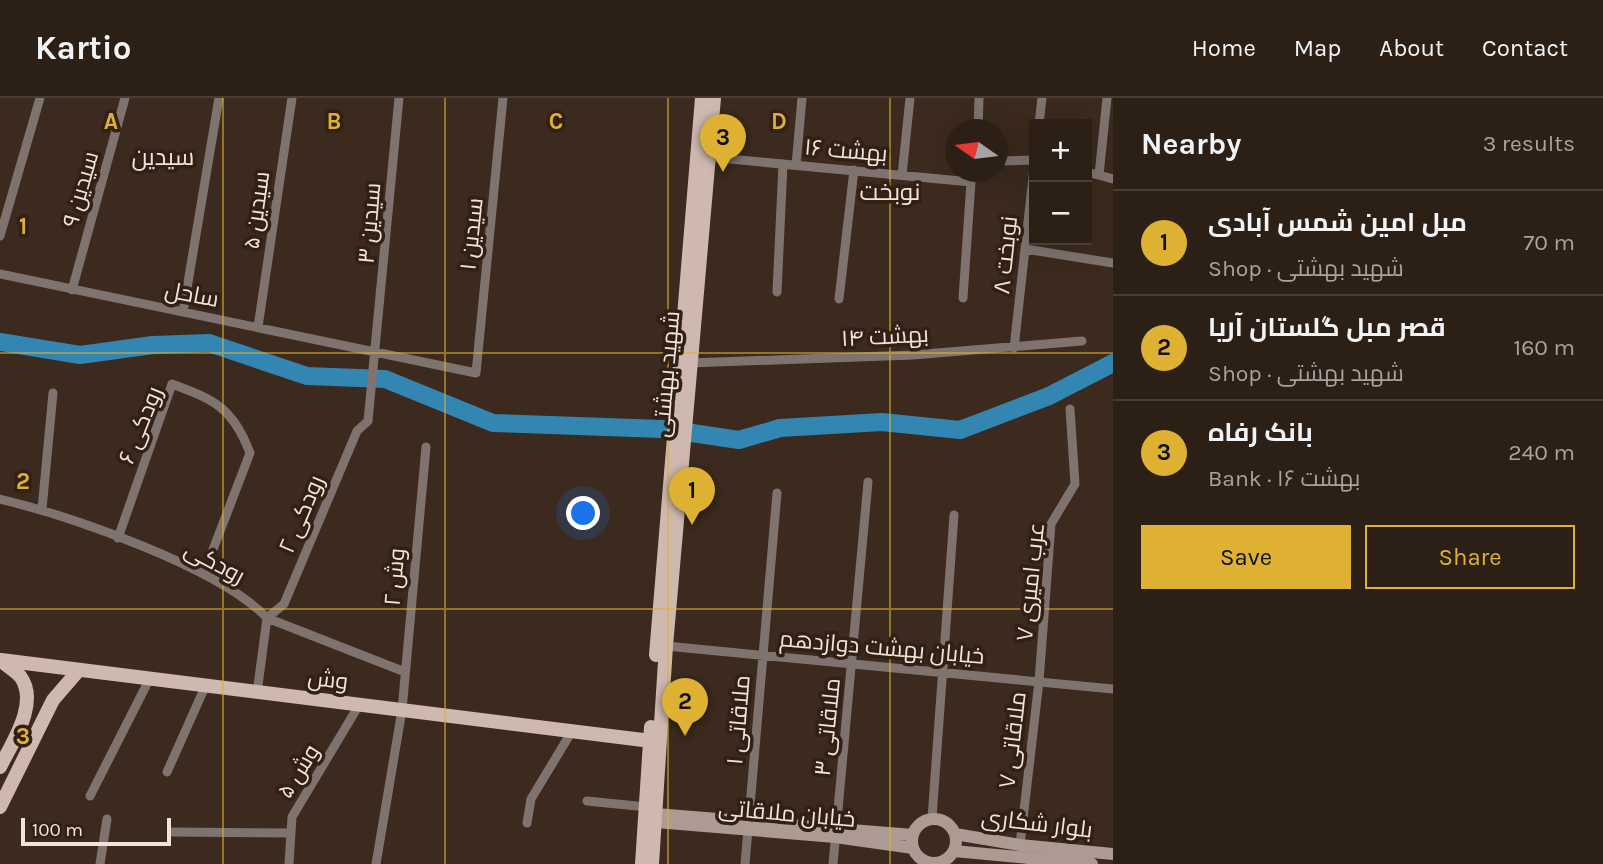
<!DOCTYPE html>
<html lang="en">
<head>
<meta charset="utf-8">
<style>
	:root { --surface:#2c2016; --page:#382d23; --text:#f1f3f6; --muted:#a6a3a1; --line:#483e35; --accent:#deb133 }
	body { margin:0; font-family:Karla,Cairo,sans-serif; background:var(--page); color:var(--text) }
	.controls { position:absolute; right:21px; top:21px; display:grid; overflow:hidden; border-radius:0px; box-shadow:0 7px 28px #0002 }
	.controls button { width:63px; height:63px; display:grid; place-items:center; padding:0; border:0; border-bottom:2px solid var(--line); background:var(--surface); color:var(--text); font:35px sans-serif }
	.compass { position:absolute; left:945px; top:21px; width:63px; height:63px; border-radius:50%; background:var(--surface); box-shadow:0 7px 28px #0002; rotate:284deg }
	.scale { position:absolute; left:21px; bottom:18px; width:150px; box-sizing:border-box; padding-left:7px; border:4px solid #f0e4dc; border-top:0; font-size:19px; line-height:24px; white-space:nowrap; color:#f0e4dc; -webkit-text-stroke:5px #312013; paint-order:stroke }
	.you { position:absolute; left:584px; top:416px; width:24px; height:24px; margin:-18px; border:5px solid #fff; border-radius:50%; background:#1a73e8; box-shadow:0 0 0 10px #1a73e833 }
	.badge { display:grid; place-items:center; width:46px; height:46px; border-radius:50%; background:var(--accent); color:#111; font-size:23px; font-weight:700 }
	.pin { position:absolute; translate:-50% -58px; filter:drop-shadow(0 2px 4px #0008) }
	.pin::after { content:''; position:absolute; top:37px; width:24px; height:21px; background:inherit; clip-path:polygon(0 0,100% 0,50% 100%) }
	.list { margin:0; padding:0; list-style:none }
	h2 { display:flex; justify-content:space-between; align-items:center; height:91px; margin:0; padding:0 28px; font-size:30px }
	h2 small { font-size:23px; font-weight:400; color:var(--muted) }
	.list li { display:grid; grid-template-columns:46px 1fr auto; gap:21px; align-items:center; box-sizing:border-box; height:105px; padding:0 28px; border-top:2px solid var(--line) }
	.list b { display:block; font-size:26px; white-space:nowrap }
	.list p { margin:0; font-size:23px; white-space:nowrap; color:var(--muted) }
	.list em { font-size:23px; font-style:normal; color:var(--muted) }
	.actions { display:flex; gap:14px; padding:21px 28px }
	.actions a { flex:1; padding:16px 0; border:2px solid var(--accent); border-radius:0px; text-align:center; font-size:24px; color:var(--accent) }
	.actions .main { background:var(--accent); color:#111 }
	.map { position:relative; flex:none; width:1113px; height:766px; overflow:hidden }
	header { display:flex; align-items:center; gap:42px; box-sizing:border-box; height:98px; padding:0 35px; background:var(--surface); border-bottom:2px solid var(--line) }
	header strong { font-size:33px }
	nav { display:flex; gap:38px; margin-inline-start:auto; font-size:24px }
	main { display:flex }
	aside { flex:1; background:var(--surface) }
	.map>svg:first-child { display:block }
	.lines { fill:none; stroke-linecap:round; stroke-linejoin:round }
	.river { stroke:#3386b2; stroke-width:18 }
	.minor { stroke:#7e736f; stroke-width:9 }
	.secondary { stroke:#ac9a93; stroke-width:12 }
	.primary { stroke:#ceb8af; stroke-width:14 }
	.grid { fill:none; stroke:#deb133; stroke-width:2; stroke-opacity:0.55 }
	.labels { text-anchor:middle; stroke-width:7; stroke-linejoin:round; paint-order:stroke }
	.street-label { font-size:23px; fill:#f0e4dc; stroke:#312013 }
	.neighbourhood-label { font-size:24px; fill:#f0e4dc; stroke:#312013 }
	.grid-label { font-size:23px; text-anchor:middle; font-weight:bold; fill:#deb133; stroke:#312013; stroke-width:7; stroke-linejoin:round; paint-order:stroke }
</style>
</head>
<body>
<header>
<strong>Kartio</strong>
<nav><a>Home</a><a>Map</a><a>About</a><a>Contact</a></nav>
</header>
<main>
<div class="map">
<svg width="1113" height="766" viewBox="0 0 1113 766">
	<rect width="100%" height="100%" fill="#3b2a1d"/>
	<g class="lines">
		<path class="river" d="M0,244L80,257L153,247L209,245L307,278L385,281L493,325L662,331
			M692,335L739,342L780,330L882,324L960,332L1049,298L1113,265"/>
		<path class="minor" d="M1039,26L1042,0
			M978,32L979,0
			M708,59L971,84
			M998,63L1034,62
			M796,67L802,0
			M1087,74L1113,81
			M902,77L910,0
			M1099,77L1107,0
			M0,138L40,0
			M1025,151L1113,165
			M0,176L476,275L503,0
			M72,192L125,0
			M777,194L783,66
			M963,200L971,84L974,74
			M839,201L854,72
			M183,214L219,0
			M258,229L292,0
			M1014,250L1034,70
			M690,265L913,257L1082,243
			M0,401C70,418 219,469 267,520L405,574
			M42,411L53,295
			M118,440L172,286C215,302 233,310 250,355L204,475
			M267,520L284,506L357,333L368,323L399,0
			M666,548L1113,591
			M257,595L267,520
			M167,674L205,589
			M90,698L149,582
			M587,703L647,709
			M932,720L954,417
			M527,725L531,701L572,633
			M172,734L291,735
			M1020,747L1039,583L1051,426L1075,386L1070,311
			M100,766L107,721
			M289,766L292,719L359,607
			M376,766L402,612L426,349
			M745,766L777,395
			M833,766L868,384
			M926,766V763"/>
		<path class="secondary" d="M656,716L913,737
			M912 743a22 22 0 1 1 44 0a22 22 0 1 1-44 0Z
			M656,724L835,739L913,750
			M955,736L1020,747L1113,756
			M954,753L1092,766"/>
		<path class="primary" d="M656,557L702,0
			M1,562L651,643
			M0,669C12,645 40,604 20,578C15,573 7,568 2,563
			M0,709L53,602L78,573
			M642,766L651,629
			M652,766L666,548L714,0"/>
	</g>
	<path class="grid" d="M223,0V766M445,0V766M668,0V766M890,0V766M0,255H1113M0,511H1113"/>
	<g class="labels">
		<g class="street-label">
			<text transform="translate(846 52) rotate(5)" y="8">۱۶ بهشت</text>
			<text transform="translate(80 91) rotate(-74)" y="8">۹ سیدین</text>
			<text transform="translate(256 112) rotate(-82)" y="8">سیدین ۵</text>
			<text transform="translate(369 125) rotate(-85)" y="8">سیدین ۳</text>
			<text transform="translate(471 136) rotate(-84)" y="8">سیدین ۱</text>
			<text transform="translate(1005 157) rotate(-84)" y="8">۸ نوبخت</text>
			<text transform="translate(192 196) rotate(11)" y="8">ساحل</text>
			<text transform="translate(885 238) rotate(-3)" y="8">بهشت ۱۴</text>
			<text transform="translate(666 276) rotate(-85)" y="8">شهید بهشتی</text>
			<text transform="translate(140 327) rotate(-68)" y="8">رودکی ۶</text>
			<text transform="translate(301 416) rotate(-67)" y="8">رودکی ۲</text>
			<text transform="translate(215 464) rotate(28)" y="8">رودکی</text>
			<text transform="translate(394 479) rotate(-85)" y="8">وش ۲</text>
			<text transform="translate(1030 484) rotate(-84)" y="8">۷ عرب امیری</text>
			<text transform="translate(882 549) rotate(5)" y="8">خیابان بهشت دوازدهم</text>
			<text transform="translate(328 581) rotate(7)" y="8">وش</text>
			<text transform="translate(738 622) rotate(-85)" y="8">ملاقاتی ۱</text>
			<text transform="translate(827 629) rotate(-84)" y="8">ملاقاتی ۳</text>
			<text transform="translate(1012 642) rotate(-83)" y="8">۷ ملاقاتی</text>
			<text transform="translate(298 673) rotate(-58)" y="8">وش ۵</text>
			<text transform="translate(787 715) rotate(5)" y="8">خیابان ملاقاتی</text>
			<text transform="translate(1037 725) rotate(7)" y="8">بلوار شکاری</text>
		</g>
		<g class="neighbourhood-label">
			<text x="163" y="67">سیدین</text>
			<text x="890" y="102">نوبخت</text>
		</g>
	</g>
	<g class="grid-label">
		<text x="111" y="31">A</text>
		<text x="334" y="31">B</text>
		<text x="556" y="31">C</text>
		<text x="779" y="31">D</text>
		<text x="23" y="136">1</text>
		<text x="23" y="391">2</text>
		<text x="23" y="646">3</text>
	</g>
</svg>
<div class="controls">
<button>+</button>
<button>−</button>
</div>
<svg class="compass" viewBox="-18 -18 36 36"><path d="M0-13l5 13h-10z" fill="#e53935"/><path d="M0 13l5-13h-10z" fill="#a6a3a1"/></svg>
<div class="scale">100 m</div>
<div class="you"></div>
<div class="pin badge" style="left:692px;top:427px">1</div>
<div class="pin badge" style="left:685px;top:638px">2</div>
<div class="pin badge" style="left:723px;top:74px">3</div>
</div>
<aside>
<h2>Nearby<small>3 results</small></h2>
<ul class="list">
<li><span class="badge">1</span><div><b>مبل امین شمس آبادی</b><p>Shop · شهید بهشتی</p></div><em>70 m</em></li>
<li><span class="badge">2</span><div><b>قصر مبل گلستان آریا</b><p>Shop · شهید بهشتی</p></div><em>160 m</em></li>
<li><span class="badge">3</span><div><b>بانک رفاه</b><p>Bank · ۱۶ بهشت</p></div><em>240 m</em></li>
</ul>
<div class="actions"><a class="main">Save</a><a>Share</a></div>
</aside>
</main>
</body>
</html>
